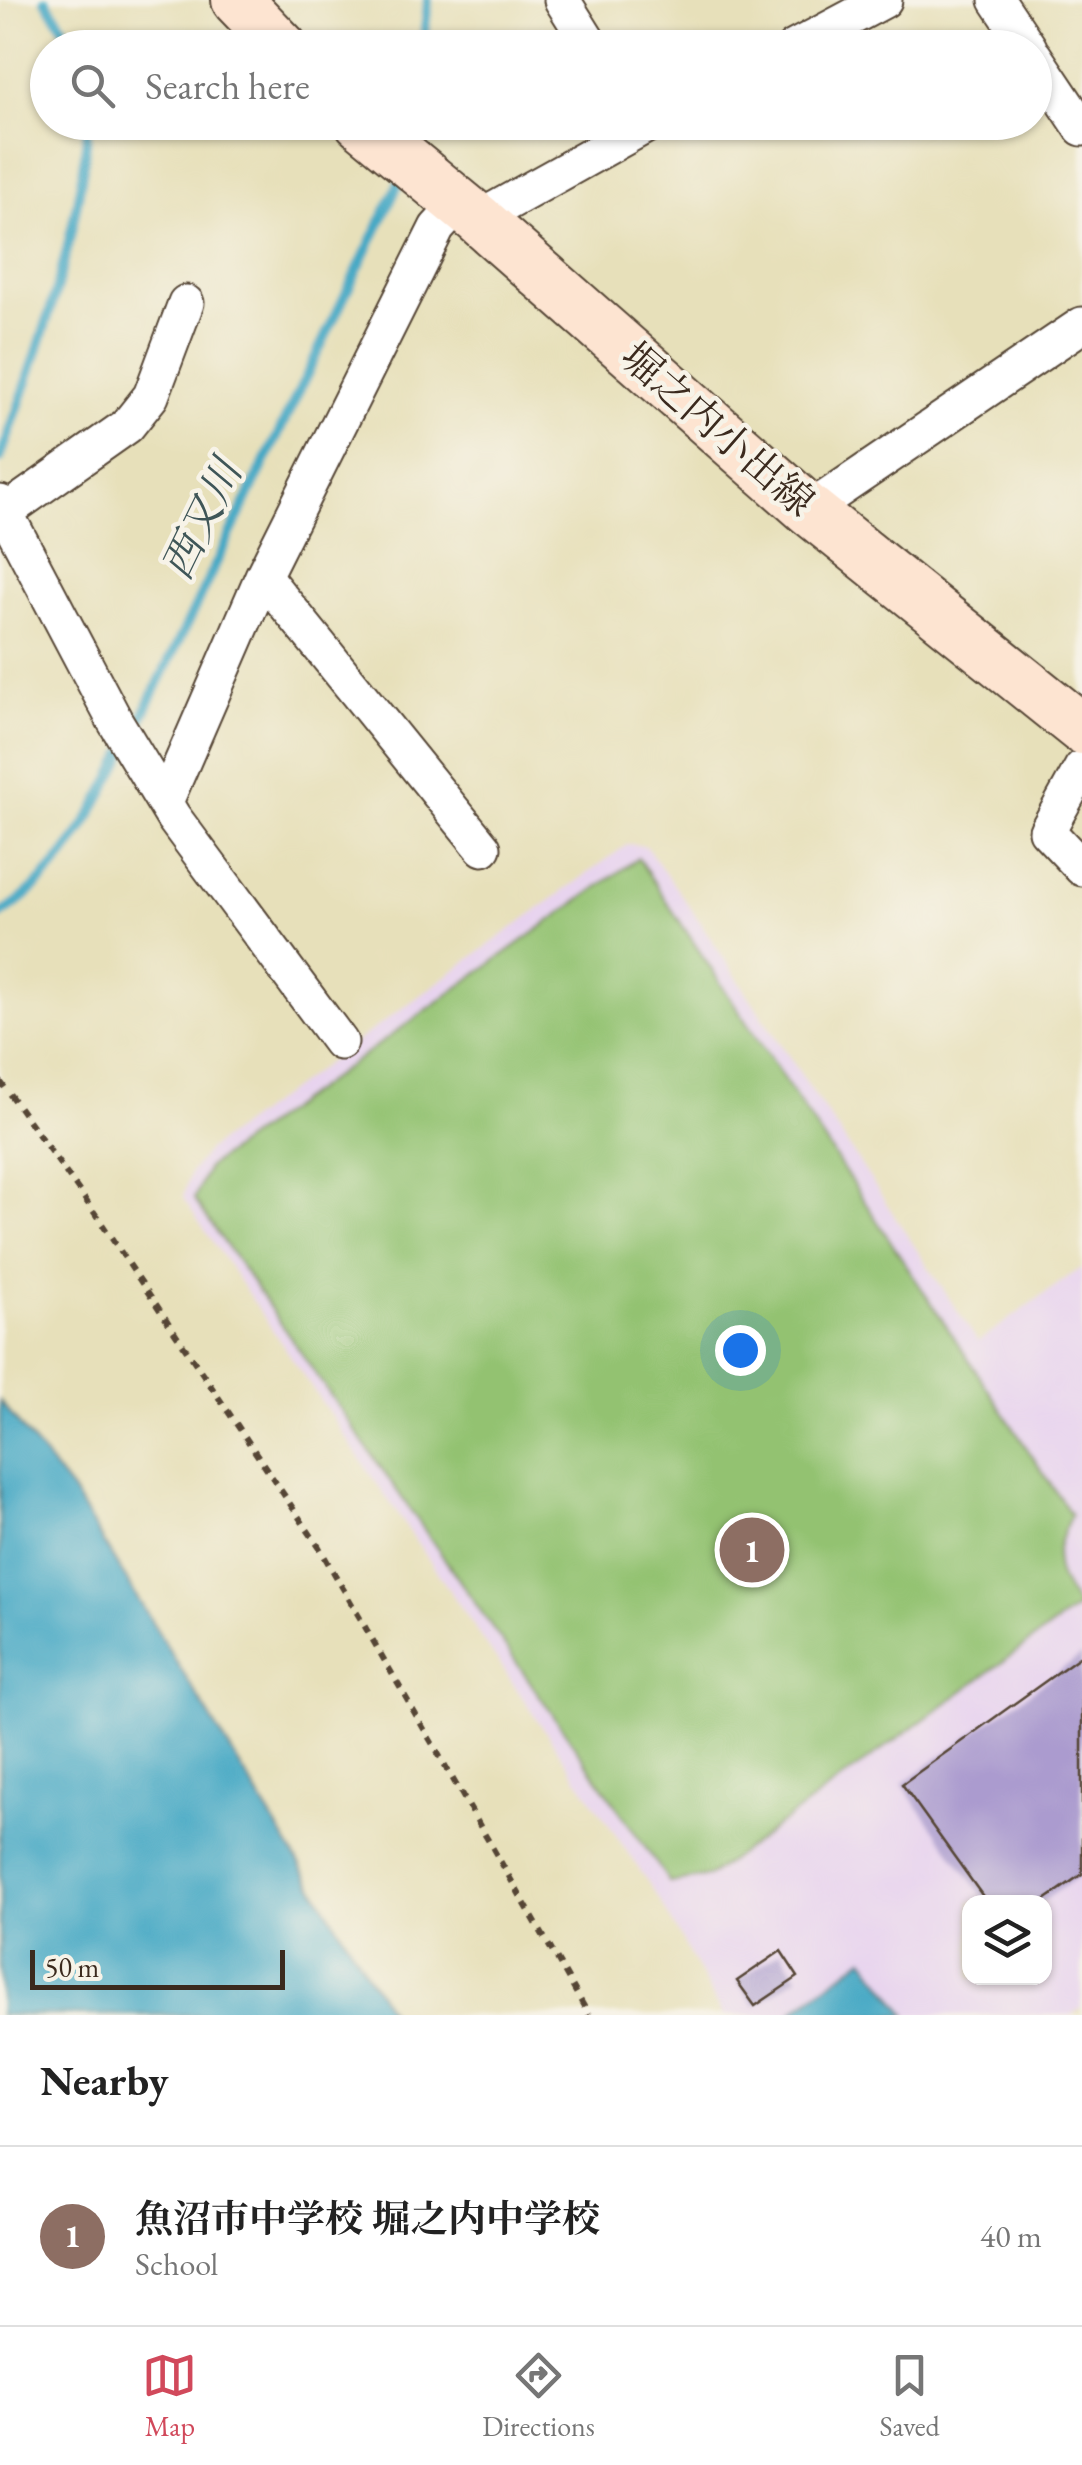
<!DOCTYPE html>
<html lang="en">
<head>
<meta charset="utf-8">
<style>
	:root { --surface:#fff; --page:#f6f6f6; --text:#222; --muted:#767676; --line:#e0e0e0; --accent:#d1495b }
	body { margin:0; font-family:"EB Garamond","Noto Serif JP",serif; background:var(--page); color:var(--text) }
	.controls { position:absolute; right:30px; bottom:30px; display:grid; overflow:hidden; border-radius:20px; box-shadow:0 2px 8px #0004 }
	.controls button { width:90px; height:90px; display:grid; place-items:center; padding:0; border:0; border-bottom:2px solid var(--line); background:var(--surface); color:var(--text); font:50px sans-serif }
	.scale { position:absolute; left:30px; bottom:25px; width:255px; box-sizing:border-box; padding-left:10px; border:5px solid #3b2a1e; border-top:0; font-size:28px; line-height:35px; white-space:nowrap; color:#3b2a1e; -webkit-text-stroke:8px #f7f3e8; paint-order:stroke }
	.you { position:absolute; left:740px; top:1350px; width:35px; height:35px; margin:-25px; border:8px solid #fff; border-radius:50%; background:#1a73e8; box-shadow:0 0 0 15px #1a73e833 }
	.badge { display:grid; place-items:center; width:65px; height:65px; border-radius:50%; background:var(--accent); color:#fff; font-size:32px; font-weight:700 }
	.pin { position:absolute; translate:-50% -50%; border:5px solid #fff; box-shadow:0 2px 10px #0006 }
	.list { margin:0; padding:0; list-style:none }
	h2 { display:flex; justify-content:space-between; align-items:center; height:130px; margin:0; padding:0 40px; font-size:42px }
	h2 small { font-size:32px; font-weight:400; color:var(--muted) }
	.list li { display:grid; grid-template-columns:65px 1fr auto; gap:30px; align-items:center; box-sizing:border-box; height:180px; padding:0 40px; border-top:2px solid var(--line) }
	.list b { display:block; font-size:38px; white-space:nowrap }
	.list p { margin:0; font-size:32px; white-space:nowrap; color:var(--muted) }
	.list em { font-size:32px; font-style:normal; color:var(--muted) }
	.icon { flex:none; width:55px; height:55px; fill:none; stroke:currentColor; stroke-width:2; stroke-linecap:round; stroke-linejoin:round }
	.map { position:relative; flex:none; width:1082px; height:2015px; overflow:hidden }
	.search { position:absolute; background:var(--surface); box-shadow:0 2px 8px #0004; left:30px; right:30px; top:30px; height:110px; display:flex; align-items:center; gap:25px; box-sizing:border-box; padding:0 35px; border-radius:55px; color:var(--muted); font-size:38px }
	.sheet { height:310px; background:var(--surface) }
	nav { display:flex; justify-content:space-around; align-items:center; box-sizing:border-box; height:140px; border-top:2px solid var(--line); background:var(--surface); font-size:28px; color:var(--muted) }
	nav a { display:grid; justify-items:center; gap:5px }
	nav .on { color:var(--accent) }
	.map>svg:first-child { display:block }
	.built { fill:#e7d2ef; fill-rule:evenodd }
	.green { fill:#93c271; stroke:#677648; stroke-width:2.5 }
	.water { fill:#46a9c5; stroke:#406a72; stroke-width:2.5 }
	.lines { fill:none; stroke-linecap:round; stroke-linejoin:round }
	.stream { stroke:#46a9c5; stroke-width:10 }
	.building { fill:#ab9bcf }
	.minor-casing { stroke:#554535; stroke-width:39 }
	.secondary-casing { stroke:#554535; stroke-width:54 }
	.path { stroke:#554535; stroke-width:6; stroke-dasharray:8 8; stroke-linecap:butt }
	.minor { stroke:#fff; stroke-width:35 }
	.secondary { stroke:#fde4d1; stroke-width:50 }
	.labels { text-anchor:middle; stroke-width:9; stroke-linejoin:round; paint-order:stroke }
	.street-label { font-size:40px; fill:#3b2a1e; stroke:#f7f3e8 }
	.water-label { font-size:42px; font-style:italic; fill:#3f5658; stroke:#f7f3e8 }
</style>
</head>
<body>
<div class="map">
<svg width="1082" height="2015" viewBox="0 0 1082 2015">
	<rect width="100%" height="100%" fill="#f7f3e8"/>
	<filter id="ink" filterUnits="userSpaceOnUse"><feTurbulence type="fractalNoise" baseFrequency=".01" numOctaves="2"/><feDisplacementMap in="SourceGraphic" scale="20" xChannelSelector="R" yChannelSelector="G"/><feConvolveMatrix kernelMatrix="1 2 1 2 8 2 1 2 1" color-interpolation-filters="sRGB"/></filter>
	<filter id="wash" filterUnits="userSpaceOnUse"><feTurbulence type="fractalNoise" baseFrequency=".0048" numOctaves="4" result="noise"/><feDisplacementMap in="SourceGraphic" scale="40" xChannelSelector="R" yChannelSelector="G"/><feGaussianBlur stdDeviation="2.25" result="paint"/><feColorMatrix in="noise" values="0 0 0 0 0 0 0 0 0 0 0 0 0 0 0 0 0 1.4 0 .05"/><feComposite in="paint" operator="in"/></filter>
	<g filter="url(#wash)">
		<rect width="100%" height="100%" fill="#e7e0ba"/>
		<path class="built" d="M628,844L646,846L694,913L978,1342L1082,1267V2008L1072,2015H723L658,1897L183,1198L190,1173L209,1149ZM970,1902H1044V1978H970Z"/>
		<path class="green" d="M638,858L1071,1515C1051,1556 1051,1570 1078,1607L709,1876L670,1883L194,1199L208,1167Z"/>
		<path class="water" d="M0,1401L72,1491L392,2015H0Z
			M864,1958L907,2015H795L792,2012Z"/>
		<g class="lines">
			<path class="stream" d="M45,0L78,48
				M423,48L428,0
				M411,146L416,122
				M0,459C39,349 79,239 88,122
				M132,738L402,177
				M0,915C61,875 92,817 124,753"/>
		</g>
		<g id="blocks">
			<path class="building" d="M1082,1655V1874L1042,1902H987L902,1784Z
				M781,1951L798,1977L755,2006L737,1981Z"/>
		</g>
	</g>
	<g filter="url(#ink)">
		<use href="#blocks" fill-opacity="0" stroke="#554535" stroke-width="2.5"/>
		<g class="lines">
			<defs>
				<path id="minor" d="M562,0L592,48
					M997,0L1029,48
					M794,48L884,0
					M1034,56L1082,128
					M478,219L652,122
					M0,503L115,721L173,817L340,1042
					M809,510L1082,325
					M5,512L127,426L151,396L186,303
					M263,576L483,848
					M1082,768L1047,831L1082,868
					M165,802L263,576L437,228L458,205"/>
				<path id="secondary" d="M237,0L283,48
					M360,122L478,219L809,510L1082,729"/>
			</defs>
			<use href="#minor" class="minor-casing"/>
			<use href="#secondary" class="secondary-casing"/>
			<path class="path" d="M0,1081L92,1209L319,1547L589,2015"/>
			<use href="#minor" class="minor"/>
			<use href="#secondary" class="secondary"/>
		</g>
	</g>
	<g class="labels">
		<g class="street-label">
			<text transform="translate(718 429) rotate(41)" y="14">堀之内小出線</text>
		</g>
		<g class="water-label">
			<text transform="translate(201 519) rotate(-64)" y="15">西又川</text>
		</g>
	</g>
</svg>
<div class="controls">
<button><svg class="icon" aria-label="layers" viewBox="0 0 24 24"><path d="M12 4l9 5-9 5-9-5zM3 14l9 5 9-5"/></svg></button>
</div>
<div class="scale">50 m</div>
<div class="you"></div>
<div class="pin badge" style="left:752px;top:1550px;background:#8d6e63">1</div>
<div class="search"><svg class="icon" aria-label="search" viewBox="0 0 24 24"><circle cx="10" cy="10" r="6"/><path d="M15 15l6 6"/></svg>Search here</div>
</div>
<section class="sheet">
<h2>Nearby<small></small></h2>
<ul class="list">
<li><span class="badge" style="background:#8d6e63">1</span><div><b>魚沼市中学校 堀之内中学校</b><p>School</p></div><em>40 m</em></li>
</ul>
</section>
<nav>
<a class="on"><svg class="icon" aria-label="map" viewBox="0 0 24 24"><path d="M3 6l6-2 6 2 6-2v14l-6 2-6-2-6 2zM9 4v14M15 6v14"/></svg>Map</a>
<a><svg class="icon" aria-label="directions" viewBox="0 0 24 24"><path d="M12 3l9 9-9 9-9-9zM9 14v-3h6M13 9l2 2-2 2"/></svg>Directions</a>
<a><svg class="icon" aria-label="saved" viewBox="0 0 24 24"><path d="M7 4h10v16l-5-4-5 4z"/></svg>Saved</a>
</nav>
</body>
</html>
